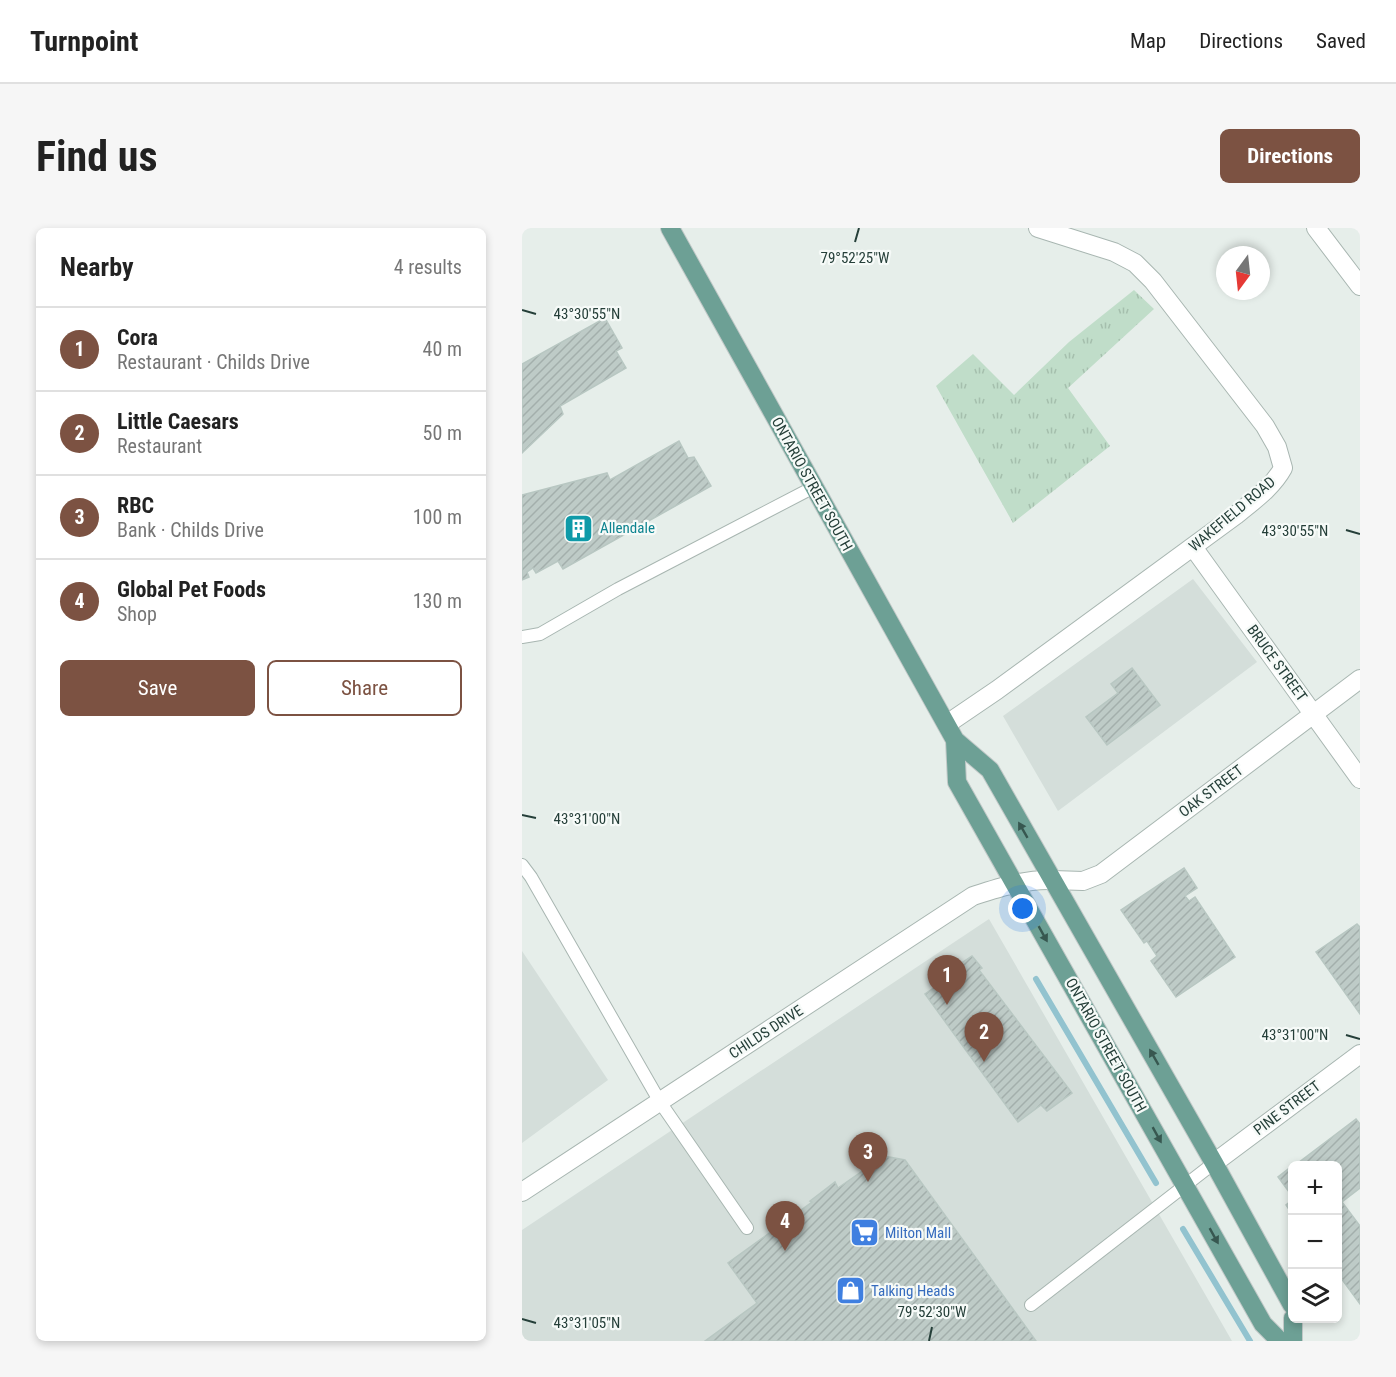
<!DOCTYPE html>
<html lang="en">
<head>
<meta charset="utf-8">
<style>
	:root { --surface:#fff; --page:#f6f6f6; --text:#222; --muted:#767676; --line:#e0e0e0; --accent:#7c5242 }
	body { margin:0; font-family:"Roboto Condensed",sans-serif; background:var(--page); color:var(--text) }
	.controls { position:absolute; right:18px; bottom:18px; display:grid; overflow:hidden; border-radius:9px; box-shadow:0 3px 9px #0003 }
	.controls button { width:54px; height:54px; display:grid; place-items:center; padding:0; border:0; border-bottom:2px solid var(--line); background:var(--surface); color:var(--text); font:30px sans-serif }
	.compass { position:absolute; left:694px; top:18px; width:54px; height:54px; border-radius:50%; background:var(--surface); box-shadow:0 3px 9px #0003; rotate:195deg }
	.you { position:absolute; left:501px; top:681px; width:21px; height:21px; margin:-15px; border:4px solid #fff; border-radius:50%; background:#1a73e8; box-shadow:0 0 0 9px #1a73e833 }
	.badge { display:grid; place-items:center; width:39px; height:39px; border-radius:50%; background:var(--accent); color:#fff; font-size:20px; font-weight:700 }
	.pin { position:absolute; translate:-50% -50px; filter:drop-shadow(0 2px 3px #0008) }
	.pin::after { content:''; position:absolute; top:32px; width:21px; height:18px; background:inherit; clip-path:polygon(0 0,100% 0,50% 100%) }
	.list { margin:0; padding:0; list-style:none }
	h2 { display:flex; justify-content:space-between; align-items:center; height:78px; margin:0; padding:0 24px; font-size:26px }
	h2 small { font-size:20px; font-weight:400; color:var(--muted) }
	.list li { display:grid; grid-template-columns:39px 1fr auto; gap:18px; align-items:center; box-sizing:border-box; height:84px; padding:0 24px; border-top:2px solid var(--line) }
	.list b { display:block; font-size:22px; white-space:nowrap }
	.list p { margin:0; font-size:20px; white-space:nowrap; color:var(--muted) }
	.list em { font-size:20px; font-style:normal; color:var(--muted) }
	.actions { display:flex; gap:12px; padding:18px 24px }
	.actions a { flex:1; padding:14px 0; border:2px solid var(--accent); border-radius:9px; text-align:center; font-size:21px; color:var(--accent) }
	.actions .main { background:var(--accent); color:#fff }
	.icon { flex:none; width:33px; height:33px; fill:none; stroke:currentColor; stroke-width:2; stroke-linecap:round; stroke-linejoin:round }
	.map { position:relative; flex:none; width:838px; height:1113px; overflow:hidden; border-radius:9px }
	header { display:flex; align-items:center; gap:36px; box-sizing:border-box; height:84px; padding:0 30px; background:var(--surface); border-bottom:2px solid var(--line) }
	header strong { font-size:28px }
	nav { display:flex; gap:33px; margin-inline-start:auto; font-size:21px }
	.intro { display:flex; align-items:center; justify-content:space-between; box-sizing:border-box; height:144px; padding:0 36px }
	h1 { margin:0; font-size:42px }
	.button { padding:15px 27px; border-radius:9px; background:var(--accent); color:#fff; font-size:21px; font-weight:700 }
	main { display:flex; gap:36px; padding:0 36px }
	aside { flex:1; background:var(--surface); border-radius:9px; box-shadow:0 3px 9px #0003 }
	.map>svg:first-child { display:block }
	.built { fill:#d4deda }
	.park { fill:url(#park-tufts) }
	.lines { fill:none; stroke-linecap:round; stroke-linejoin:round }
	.stream { stroke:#92c3cf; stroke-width:6 }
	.building { fill:url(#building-hatch); stroke:#b8c7c2; stroke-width:1.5 }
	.service-casing { stroke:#a8b6b1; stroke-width:14 }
	.minor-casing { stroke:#a8b6b1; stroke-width:20 }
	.tertiary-casing { stroke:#a8b6b1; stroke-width:20 }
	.primary-casing { stroke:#c2c9c8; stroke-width:20 }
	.service { stroke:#fff; stroke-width:12 }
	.minor { stroke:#fff; stroke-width:18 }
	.tertiary { stroke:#fff; stroke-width:18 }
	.primary { stroke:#6da095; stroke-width:18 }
	.oneway { fill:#375750 }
	.ticks { fill:none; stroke:#253f39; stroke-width:2 }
	.labels { text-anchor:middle; stroke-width:4.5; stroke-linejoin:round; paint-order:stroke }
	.street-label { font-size:15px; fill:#253f39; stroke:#f6faf8 }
	.culture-label { font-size:15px; fill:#0d838f; stroke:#f6faf8; text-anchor:start }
	.shop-label { font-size:15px; fill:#366cbe; stroke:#f6faf8; text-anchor:start }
	.ticks-label { font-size:15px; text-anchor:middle; fill:#253f39; stroke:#f6faf8; stroke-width:4.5; stroke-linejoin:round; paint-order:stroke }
</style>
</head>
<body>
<header>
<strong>Turnpoint</strong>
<nav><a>Map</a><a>Directions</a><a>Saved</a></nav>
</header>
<div class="intro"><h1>Find us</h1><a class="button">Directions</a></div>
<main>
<aside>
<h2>Nearby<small>4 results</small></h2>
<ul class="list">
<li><span class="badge">1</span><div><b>Cora</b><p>Restaurant · Childs Drive</p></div><em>40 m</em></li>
<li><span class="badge">2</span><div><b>Little Caesars</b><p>Restaurant</p></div><em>50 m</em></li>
<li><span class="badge">3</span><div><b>RBC</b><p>Bank · Childs Drive</p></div><em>100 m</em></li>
<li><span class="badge">4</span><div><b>Global Pet Foods</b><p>Shop</p></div><em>130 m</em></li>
</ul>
<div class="actions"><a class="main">Save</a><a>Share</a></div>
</aside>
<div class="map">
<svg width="838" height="1113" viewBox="0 0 838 1113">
	<defs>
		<pattern id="park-tufts" width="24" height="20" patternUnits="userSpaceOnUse" patternTransform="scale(1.5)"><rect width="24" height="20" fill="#c0ddc9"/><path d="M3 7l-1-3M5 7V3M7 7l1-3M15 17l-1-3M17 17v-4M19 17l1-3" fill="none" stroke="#a5bfad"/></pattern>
		<pattern id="building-hatch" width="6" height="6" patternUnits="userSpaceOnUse" patternTransform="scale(1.5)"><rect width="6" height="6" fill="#becbc7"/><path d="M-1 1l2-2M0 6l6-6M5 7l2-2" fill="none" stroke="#a3afac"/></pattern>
	</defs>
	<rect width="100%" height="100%" fill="#e6eeea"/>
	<path class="built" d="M671,351L735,434L536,583L481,488Z
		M467,691L710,1113H0V1002Z
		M0,723L86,852L0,915Z"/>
	<path class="park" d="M612,62L632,81L546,160L588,218L491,295L414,158L451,126L492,167L547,114Z"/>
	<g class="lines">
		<path class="stream" d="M514,751L634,955
			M661,1001L728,1113"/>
	</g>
	<path class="building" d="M83,90L100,120L94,123L104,140L38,178L41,186L0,225V136Z
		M157,213L166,230L172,229L189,258L41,341L36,333L14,345L11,340L5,344L7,349L0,352V267L85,245L88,252Z
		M610,440L638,477L585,517L564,489L596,465L589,456Z
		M662,640L675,660L663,668L667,673L673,669L713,729L654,769L629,733L635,728L625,713L622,715L599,682Z
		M835,696L838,699V786L794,724Z
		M450,728L460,740L457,742L550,865L525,883L519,877L496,894L403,766L441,740L438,736Z
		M834,891L838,896V960L820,974L838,998V1076L816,1046V938H772Z
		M362,928L383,932L514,1113H183L235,1075L206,1035L290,974L288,973L313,954L316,960Z
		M770,938V968L756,949Z
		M770,972V986L764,977Z"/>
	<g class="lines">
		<defs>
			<path id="service" d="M0,409L18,406L96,361L292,259
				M0,637L9,649L138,874L225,1000
				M509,1077L692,935"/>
			<path id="minor" d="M794,0L838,58
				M671,319L838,551
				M425,496L475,462L714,287C731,273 750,260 761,240L755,219L743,198L631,53L613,35L592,24L516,0
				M531,652L561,653L579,646L838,451
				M692,935L838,826"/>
			<path id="tertiary" d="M0,964L451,668C479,659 503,651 531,652"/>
			<path id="primary" d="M148,0L433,512L468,542L692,935L770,1077
				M433,512L435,554L741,1096L758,1113
				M771,1090V1113"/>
		</defs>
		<use href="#service" class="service-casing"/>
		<use href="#minor" class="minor-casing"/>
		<use href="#tertiary" class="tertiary-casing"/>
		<use href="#primary" class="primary-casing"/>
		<use href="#service" class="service"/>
		<use href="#minor" class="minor"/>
		<use href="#tertiary" class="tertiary"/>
		<use href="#primary" class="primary"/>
	</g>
	<defs><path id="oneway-solid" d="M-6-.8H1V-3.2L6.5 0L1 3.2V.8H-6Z" transform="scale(1.5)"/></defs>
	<g class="oneway">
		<use href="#oneway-solid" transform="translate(501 602) rotate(-120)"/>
		<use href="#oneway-solid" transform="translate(521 706) rotate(61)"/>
		<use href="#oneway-solid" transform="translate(632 829) rotate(-120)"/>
		<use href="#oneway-solid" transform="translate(635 907) rotate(61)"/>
		<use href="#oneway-solid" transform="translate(692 1008) rotate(61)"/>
	</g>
	<path class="ticks" d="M333,14L337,0M0,82L14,86M824,302L838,306M0,587L14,590M824,807L838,811M0,1091L14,1095M407,1113L410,1099"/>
	<defs>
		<symbol id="building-square" viewBox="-11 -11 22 22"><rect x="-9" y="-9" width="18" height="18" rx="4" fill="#0f9aa8" stroke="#f6faf8"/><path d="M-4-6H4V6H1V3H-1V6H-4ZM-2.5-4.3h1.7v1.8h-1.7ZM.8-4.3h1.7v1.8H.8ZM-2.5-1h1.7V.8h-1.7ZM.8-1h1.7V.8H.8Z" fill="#fff"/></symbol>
		<symbol id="supermarket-square" viewBox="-11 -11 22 22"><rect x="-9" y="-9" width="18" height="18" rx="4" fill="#3f7fe0" stroke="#f6faf8"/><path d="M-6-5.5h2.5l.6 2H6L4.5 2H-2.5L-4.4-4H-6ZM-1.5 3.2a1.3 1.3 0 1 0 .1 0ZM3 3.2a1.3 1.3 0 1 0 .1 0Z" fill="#fff"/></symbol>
		<symbol id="shop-square" viewBox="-11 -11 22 22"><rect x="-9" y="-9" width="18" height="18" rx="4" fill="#3f7fe0" stroke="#f6faf8"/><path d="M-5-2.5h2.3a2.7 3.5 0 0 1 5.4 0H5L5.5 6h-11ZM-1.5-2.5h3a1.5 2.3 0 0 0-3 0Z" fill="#fff"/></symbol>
	</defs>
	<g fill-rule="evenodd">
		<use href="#building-square" x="40" y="284" width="33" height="33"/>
		<use href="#supermarket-square" x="326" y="988" width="33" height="33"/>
		<use href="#shop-square" x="312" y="1046" width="33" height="33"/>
	</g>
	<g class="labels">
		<g class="street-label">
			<text transform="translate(290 256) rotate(61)" y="5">ONTARIO STREET SOUTH</text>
			<text transform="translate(710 286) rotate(-40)" y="5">WAKEFIELD ROAD</text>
			<text transform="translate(755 435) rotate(54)" y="5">BRUCE STREET</text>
			<text transform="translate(689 563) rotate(-37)" y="5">OAK STREET</text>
			<text transform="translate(244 804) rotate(-33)" y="5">CHILDS DRIVE</text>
			<text transform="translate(584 817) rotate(61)" y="5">ONTARIO STREET SOUTH</text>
			<text transform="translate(765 880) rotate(-37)" y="5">PINE STREET</text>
		</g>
		<g class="culture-label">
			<text x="78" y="305">Allendale</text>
		</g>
		<g class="shop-label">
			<text x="363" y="1010">Milton Mall</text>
			<text x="349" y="1068">Talking Heads</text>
		</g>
	</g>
	<g class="ticks-label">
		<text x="333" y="35">79°52'25"W</text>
		<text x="65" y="91">43°30'55"N</text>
		<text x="773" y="308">43°30'55"N</text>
		<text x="65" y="596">43°31'00"N</text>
		<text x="773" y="812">43°31'00"N</text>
		<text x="410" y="1089">79°52'30"W</text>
		<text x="65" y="1100">43°31'05"N</text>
	</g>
</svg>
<div class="controls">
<button>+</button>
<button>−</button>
<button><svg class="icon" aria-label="layers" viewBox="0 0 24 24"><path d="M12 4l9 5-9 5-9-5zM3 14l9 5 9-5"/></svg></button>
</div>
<svg class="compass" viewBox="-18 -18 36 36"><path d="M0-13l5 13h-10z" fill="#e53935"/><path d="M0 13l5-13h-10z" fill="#767676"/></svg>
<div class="you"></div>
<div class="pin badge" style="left:425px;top:777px">1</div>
<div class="pin badge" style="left:462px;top:834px">2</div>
<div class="pin badge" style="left:346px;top:954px">3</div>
<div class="pin badge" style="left:263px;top:1023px">4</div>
</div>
</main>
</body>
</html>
